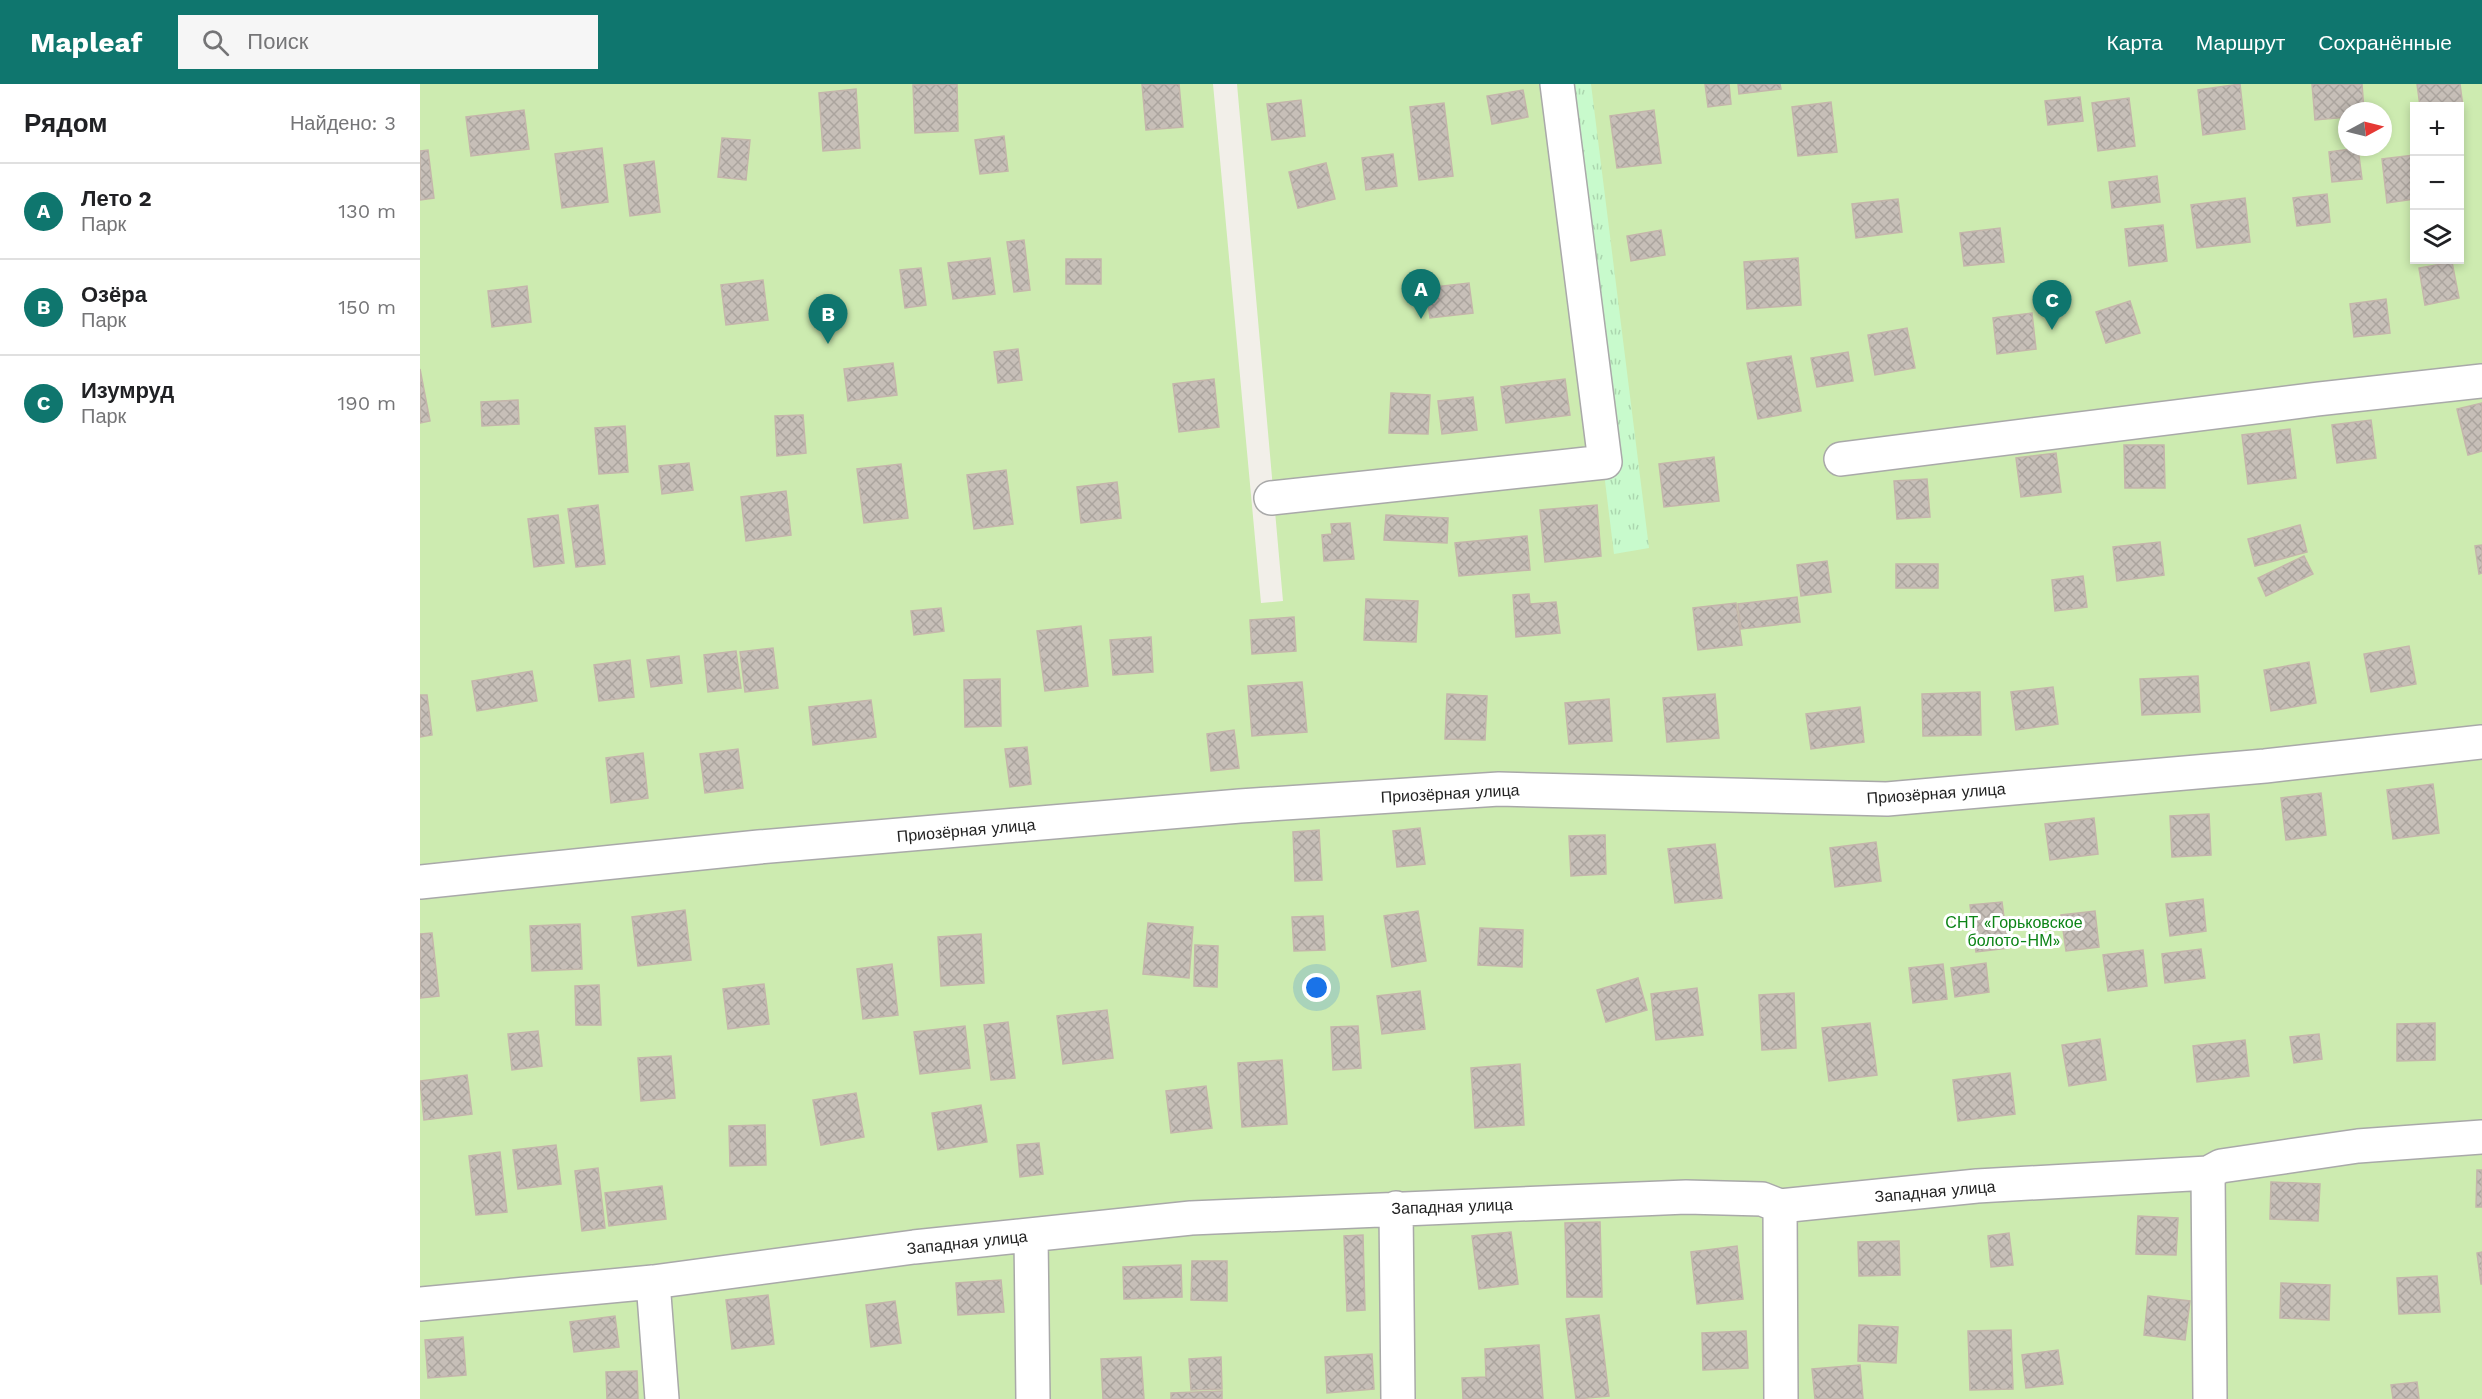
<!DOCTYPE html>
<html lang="ru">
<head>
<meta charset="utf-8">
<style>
	:root { --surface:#fff; --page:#f6f6f6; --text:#202124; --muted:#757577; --line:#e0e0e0; --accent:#0f766e }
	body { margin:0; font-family:"Work Sans",sans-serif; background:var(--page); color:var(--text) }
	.controls { position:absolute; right:18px; top:18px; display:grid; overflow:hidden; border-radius:0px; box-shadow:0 3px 9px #0003 }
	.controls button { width:54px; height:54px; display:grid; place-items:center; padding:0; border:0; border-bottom:2px solid var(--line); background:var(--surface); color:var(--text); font:30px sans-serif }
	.compass { position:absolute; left:1918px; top:18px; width:54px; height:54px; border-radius:50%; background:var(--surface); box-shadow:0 3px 9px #0003; rotate:83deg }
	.you { position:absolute; left:897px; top:904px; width:21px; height:21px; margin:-15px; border:4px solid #fff; border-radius:50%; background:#1a73e8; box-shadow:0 0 0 9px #1a73e833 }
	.badge { display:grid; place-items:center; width:39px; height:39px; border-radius:50%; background:var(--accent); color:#fff; font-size:20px; font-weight:700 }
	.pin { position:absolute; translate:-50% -50px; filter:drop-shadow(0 2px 3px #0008) }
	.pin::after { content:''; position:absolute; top:32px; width:21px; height:18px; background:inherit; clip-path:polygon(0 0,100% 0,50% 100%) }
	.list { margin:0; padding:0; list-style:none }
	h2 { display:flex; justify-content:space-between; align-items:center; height:78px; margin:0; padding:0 24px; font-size:26px }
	h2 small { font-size:20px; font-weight:400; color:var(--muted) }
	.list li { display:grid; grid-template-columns:39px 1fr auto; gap:18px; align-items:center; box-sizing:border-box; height:96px; padding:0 24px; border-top:2px solid var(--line) }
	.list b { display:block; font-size:22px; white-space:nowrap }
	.list p { margin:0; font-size:20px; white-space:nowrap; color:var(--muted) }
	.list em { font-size:20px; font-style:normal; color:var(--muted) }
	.icon { flex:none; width:33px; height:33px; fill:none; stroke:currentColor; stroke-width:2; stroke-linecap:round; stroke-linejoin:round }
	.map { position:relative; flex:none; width:2062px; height:1315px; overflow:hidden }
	header { display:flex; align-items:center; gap:36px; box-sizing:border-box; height:84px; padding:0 30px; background:var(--accent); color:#fff }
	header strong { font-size:28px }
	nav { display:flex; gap:33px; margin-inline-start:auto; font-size:21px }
	.search { width:420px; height:54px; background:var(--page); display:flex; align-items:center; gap:15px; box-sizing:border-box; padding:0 21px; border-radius:0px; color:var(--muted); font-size:22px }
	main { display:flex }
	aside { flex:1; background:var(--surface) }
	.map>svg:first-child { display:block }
	.park { fill:url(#park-tufts) }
	.garden { fill:#cdebb0; fill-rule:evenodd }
	.building { fill:url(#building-cross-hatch); stroke:#c4b6ab; stroke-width:1.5 }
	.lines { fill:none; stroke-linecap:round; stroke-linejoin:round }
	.minor-casing { stroke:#a9a9a9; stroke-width:36 }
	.minor { stroke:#fff; stroke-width:33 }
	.labels { text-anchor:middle; stroke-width:6; stroke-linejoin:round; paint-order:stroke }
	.street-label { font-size:16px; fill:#222; stroke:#fff }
	.park-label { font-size:16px; fill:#0c8416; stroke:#fff }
</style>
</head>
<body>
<header>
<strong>Mapleaf</strong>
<div class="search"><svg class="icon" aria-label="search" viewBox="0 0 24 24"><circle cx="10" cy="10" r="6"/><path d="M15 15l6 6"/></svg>Поиск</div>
<nav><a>Карта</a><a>Маршрут</a><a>Сохранённые</a></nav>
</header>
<main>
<aside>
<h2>Рядом<small>Найдено: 3</small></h2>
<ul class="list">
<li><span class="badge">A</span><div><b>Лето 2</b><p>Парк</p></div><em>130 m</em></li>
<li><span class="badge">B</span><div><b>Озёра</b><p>Парк</p></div><em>150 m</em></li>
<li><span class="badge">C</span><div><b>Изумруд</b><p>Парк</p></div><em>190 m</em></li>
</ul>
</aside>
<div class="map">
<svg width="2062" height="1315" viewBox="0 0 2062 1315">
	<defs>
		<pattern id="park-tufts" width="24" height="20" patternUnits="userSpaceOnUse" patternTransform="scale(1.5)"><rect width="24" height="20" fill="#c8facc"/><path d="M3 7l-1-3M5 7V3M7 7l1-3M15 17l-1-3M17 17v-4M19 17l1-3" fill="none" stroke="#acd6af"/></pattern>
		<pattern id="building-cross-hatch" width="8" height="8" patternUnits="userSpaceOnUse" patternTransform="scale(1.5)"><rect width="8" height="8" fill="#c7bfb8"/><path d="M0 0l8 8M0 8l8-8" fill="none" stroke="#aba49e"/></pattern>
	</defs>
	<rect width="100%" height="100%" fill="#f2efe9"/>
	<path class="park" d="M1127,0H1186L1255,543L1191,535Z"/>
	<path class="garden" d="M0,0H793L841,519L863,517L817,0H1136L1194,470L1229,464L1171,0H2062V1315H0ZM1994,22H2040V176H1994ZM1927,27H1963V63H1927Z"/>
	<path class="building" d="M537,0L538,47L495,49L493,1Z
		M722,0H759L763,43L726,46Z
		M1285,0H1309L1311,20L1288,23Z
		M1318,0H1360L1361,5L1319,10Z
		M1820,0L1825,45L1783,51L1778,6Z
		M1892,0H1942L1944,27H1927V33L1895,36Z
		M1997,0H2040L2043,23L2000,22Z
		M436,5L440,64L403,67L399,9Z
		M1103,6L1108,33L1072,40L1067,12Z
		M1660,13L1663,37L1628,41L1625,17Z
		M1709,14L1715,62L1678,67L1672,19Z
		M881,16L885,52L852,56L847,20Z
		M1411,18L1417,68L1378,72L1372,23Z
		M1024,19L1033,92L999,96L990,23Z
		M104,26L109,65L51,72L46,33Z
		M1234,26L1241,79L1197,84L1190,32Z
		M584,52L588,87L560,90L555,56Z
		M302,54L330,56L326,96L298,93Z
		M182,64L188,118L142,124L135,70Z
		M1938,64L1942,95L1912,98L1909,68Z
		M8,66L14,114L0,116V67Z
		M973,70L977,102L946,106L942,74Z
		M1994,71V115L1967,119L1962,75Z
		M234,77L240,128L210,132L204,81Z
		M906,79L915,115L878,124L869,88Z
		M1737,92L1740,118L1692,124L1689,98Z
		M1907,110L1910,138L1877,142L1873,114Z
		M1825,114L1830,158L1777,164L1771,121Z
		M1478,115L1482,148L1436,154L1432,120Z
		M1743,141L1747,177L1709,182L1705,145Z
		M1580,144L1584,178L1544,182L1540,149Z
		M1241,146L1245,171L1211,177L1207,152Z
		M604,156L610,206L594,208L587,158Z
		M570,174L575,210L533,215L528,179Z
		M1378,174L1381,221L1327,225L1324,178Z
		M646,175H681V200H646Z
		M2032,178L2039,214L2005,221L1999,184Z
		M501,184L506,221L485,224L480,186Z
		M343,196L348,236L306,241L301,201Z
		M1049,199L1053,229L1010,234L1006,204Z
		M107,202L111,238L72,243L68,207Z
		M1966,215L1970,249L1934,253L1930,220Z
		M1710,217L1720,249L1686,259L1676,228Z
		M1612,229L1616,265L1577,270L1573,234Z
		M1487,244L1495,284L1455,291L1448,251Z
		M598,265L602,296L578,299L574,268Z
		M1428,268L1433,297L1397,303L1391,274Z
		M1371,272L1381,327L1338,335L1327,279Z
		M473,279L477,311L428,317L424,285Z
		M0,285L10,337L0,339Z
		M794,295L799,343L759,348L753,300Z
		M1145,295L1150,331L1086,339L1081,303Z
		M971,309L1010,311L1008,350L969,349Z
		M1053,313L1057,346L1022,350L1018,317Z
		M98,316L99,340L62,342L61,318Z
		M2062,319V367L2048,371L2037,325Z
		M383,331L386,369L357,372L355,332Z
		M1951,336L1956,374L1917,379L1912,341Z
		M205,342L208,388L179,390L175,344Z
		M1870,345L1876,394L1828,400L1822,351Z
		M1704,361H1744L1745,404H1705Z
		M1636,369L1641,408L1601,413L1596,374Z
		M1294,373L1299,417L1244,423L1239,380Z
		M269,379L273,406L242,410L239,382Z
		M481,380L488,434L444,439L437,385Z
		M586,386L593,440L554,445L547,391Z
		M1507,395L1510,433L1477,435L1474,397Z
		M697,398L701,434L661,439L657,403Z
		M366,407L371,451L326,457L321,413Z
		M178,421L185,480L156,483L148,425Z
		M1177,421L1181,472L1125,478L1120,426Z
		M138,431L144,479L114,483L108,435Z
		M966,431L1028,434L1027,459L964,456Z
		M930,439L934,475L904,477L902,451L912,450L911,440Z
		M1880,441L1887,468L1835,482L1828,455Z
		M1107,452L1110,486L1039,492L1035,459Z
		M1740,458L1744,491L1697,497L1693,463Z
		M2062,461V489L2059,490L2055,462Z
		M1884,472L1893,490L1846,512L1838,494Z
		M1407,477L1411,508L1381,512L1377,481Z
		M1476,480H1518V504H1476Z
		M1663,492L1667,523L1635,527L1632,496Z
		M1109,510L1110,520L1136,518L1140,549L1096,553L1093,511Z
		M1377,513L1380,538L1321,545L1318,520Z
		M946,515L998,517L996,558L944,556Z
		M1316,519L1322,561L1278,566L1273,524Z
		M521,524L524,547L494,551L491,527Z
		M874,533L876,567L832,570L830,536Z
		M661,542L668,602L625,607L617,547Z
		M731,553L733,588L693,591L690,556Z
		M1989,562L1996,600L1951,608L1944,570Z
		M353,564L358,604L325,608L320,568Z
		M316,567L321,604L288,608L284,571Z
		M259,572L262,599L231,603L227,576Z
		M210,576L214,613L179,617L174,581Z
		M1889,578L1896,619L1851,627L1844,586Z
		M112,587L117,617L57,627L52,597Z
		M1778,592L1780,628L1722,631L1720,595Z
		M580,595L581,642L545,643L544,596Z
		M882,598L887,648L832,652L828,602Z
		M1633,603L1638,640L1596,646L1591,608Z
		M1560,608L1561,651L1503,652L1502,610Z
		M1027,610L1067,612L1065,656L1025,655Z
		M1295,610L1299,654L1247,658L1243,614Z
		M0,611H7L12,651L0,653Z
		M1189,615L1192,657L1149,660L1145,619Z
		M451,616L456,653L393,661L389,623Z
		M1440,623L1444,658L1391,665L1386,630Z
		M814,646L819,684L791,687L787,650Z
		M607,663L611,700L590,703L585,665Z
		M318,665L323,704L285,709L280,670Z
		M223,669L228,714L191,719L186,674Z
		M2013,700L2019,749L1973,755L1967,706Z
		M1901,709L1906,751L1866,756L1861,714Z
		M1789,730L1791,771L1752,773L1750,732Z
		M1674,734L1678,770L1630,776L1625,740Z
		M1000,744L1005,780L977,783L973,747Z
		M899,746L902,796L875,797L873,748Z
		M1185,751L1186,790L1151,792L1149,752Z
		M1456,758L1461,797L1415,803L1410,764Z
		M1295,760L1302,814L1255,819L1248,765Z
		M1783,815L1786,847L1750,852L1746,820Z
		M1582,818L1588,864L1556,868L1550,821Z
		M265,826L271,876L218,882L212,833Z
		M998,827L1006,877L972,883L964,832Z
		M1675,827L1679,863L1646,867L1641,831Z
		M903,832L905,866L874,867L872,833Z
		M728,839L773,843L769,894L723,890Z
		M160,840L162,885L112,887L110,842Z
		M1060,844L1103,846L1102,883L1058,881Z
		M12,849L19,912L0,914V850Z
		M561,850L564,899L521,902L518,853Z
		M775,861L798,862L797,903L774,902Z
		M1781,865L1785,894L1745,899L1742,870Z
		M1723,866L1727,902L1688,907L1683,871Z
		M1566,879L1569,908L1535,913L1531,884Z
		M472,880L478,931L443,935L437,885Z
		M1523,880L1527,915L1493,919L1489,884Z
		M1218,894L1227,926L1186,938L1177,906Z
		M344,900L349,940L308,945L303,905Z
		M179,901L181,941H156L155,902Z
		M1277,904L1283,951L1236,956L1231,910Z
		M1000,907L1005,945L962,950L957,912Z
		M1374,909L1376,964L1342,966L1339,911Z
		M687,926L693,974L643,980L637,932Z
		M588,938L595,994L571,996L564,941Z
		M1450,939L1457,991L1409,997L1402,944Z
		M2015,939V976L1977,977V940Z
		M545,942L550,984L500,990L494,948Z
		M938,942L941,984L913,986L911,943Z
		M118,947L122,982L92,986L88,950Z
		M1899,950L1902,975L1874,979L1870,953Z
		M1680,955L1686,996L1649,1002L1642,961Z
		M1825,956L1829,992L1777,998L1773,962Z
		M251,972L255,1014L221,1017L218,974Z
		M862,976L867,1040L822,1043L818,979Z
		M1100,980L1104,1041L1055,1044L1051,984Z
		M1590,989L1595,1030L1538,1037L1533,996Z
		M47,991L52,1030L4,1036L0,997Z
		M786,1002L792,1044L751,1049L746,1007Z
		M436,1009L444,1053L401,1061L393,1016Z
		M561,1021L567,1058L518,1066L512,1029Z
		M345,1041L346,1081L310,1082L309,1042Z
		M619,1059L623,1090L600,1093L597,1061Z
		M136,1061L141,1100L98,1105L93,1066Z
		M80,1068L87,1128L56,1131L49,1072Z
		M178,1084L185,1144L162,1147L155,1087Z
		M2057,1086H2062V1123H2056Z
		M1851,1098L1900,1100L1898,1137L1850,1135Z
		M242,1102L246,1135L189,1142L185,1109Z
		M1718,1132L1758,1134L1756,1171L1716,1170Z
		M1180,1138L1182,1213H1147L1145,1139Z
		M1091,1148L1098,1200L1059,1205L1052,1152Z
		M1589,1149L1593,1181L1571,1183L1568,1152Z
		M943,1151L945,1226L927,1227L924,1152Z
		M1479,1157L1480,1191L1439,1192L1438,1158Z
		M1317,1162L1323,1215L1277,1220L1271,1168Z
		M2062,1168V1200H2061L2057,1169Z
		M772,1177H807V1217L771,1216Z
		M761,1181L762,1213L704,1215L703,1183Z
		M2017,1192L2020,1228L1979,1230L1977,1194Z
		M581,1196L584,1228L538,1231L536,1199Z
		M1861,1199L1910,1201L1909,1236L1860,1234Z
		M348,1211L354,1260L312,1265L306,1216Z
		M1728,1212L1770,1217L1765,1256L1724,1251Z
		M475,1217L481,1259L451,1263L446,1221Z
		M1179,1231L1189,1312L1156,1315L1146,1235Z
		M195,1232L199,1263L154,1268L150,1238Z
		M1439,1241L1478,1243L1476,1279L1438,1277Z
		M1591,1246L1593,1305L1550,1306L1548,1247Z
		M1326,1247L1328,1284L1283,1286L1282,1249Z
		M43,1253L46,1291L8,1294L5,1256Z
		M1119,1261L1123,1315H1043L1042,1294L1066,1293L1065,1265Z
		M1638,1266L1643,1300L1606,1304L1602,1271Z
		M952,1270L954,1305L907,1309L905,1273Z
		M721,1273L724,1315H683L681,1275Z
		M801,1273L802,1305L771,1306L769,1275Z
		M1440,1281L1443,1315H1395L1392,1285Z
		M217,1287L218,1315H187L186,1288Z
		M1997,1298L1999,1315H1973L1971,1301Z
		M802,1307V1315H751V1309Z"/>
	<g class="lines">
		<defs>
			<path id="minor" d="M1421,375L1898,315L2062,297
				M851,414L1185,378L1137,0
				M0,798L339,763L820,722L1079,705L1467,715L1845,682L2062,658
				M1788,1089L1790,1315
				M1360,1122L1361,1315
				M976,1124L978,1315
				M611,1151L613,1315
				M233,1198L242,1315
				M0,1220L233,1198L494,1163L771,1134L1266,1113L1342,1115L1360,1122L1557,1102L1788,1089L1801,1082L1938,1062L2062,1053"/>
		</defs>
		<use href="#minor" class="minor-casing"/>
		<use href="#minor" class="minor"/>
	</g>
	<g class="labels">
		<g class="street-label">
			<text transform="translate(1030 709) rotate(-3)" y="6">Приозёрная улица</text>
			<text transform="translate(1516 709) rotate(-4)" y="6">Приозёрная улица</text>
			<text transform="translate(546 746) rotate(-5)" y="6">Приозёрная улица</text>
			<text transform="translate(1515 1107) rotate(-5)" y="6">Западная улица</text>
			<text transform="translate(1032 1122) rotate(-2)" y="6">Западная улица</text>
			<text transform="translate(547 1158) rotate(-6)" y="6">Западная улица</text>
		</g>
		<g class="park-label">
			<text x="1594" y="844">СНТ «Горьковское<tspan x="1594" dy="18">болото-НМ»</tspan></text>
		</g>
	</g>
</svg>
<div class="controls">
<button>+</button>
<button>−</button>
<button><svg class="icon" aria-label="layers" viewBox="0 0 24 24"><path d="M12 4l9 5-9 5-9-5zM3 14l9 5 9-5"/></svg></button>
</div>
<svg class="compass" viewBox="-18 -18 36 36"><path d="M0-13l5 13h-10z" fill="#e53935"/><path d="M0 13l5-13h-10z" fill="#757577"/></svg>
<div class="you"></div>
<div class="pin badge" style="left:1001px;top:235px">A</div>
<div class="pin badge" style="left:408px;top:260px">B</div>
<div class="pin badge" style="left:1632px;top:246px">C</div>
</div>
</main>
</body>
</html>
